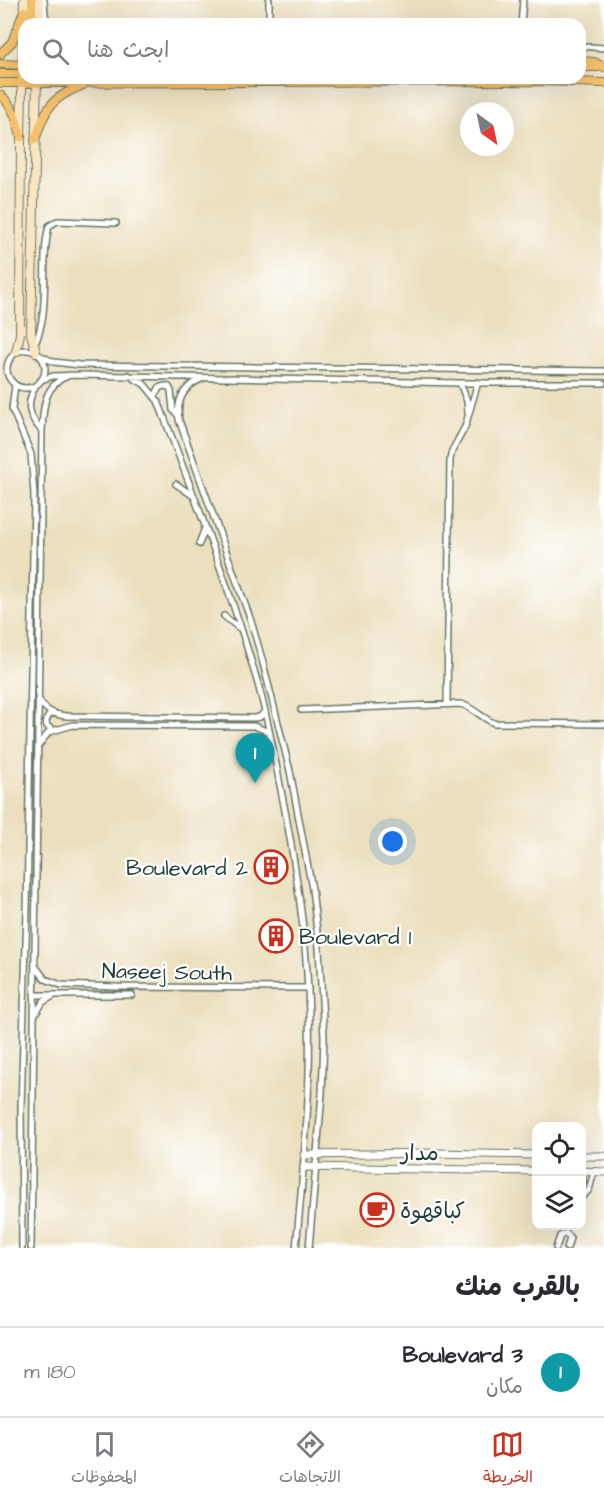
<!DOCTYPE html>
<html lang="ar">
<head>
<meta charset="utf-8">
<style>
	:root { --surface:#fff; --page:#f7f7f7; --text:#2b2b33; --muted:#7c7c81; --line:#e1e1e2; --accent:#c8321e }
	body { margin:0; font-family:"Architects Daughter","Playpen Sans Arabic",sans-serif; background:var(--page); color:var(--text); direction:rtl }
	.controls { position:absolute; right:18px; bottom:18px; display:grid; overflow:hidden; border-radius:12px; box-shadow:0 6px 24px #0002 }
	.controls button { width:54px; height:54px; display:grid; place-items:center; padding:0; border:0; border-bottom:2px solid var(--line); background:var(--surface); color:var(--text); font:30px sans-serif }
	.compass { position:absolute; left:460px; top:102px; width:54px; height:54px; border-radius:50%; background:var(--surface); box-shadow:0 6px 24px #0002; rotate:147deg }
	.you { position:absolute; left:393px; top:842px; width:21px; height:21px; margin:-15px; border:4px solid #fff; border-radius:50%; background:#1a73e8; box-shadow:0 0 0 9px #1a73e833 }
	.badge { display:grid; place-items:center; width:39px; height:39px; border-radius:50%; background:var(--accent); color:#fff; font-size:20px; font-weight:700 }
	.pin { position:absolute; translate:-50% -50px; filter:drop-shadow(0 2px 3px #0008) }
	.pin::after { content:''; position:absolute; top:32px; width:21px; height:18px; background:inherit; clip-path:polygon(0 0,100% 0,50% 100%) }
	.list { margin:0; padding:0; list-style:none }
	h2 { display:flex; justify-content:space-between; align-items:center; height:78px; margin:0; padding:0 24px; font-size:26px }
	h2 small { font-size:20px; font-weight:400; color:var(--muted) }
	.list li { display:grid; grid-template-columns:39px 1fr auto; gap:18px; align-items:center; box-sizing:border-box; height:90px; padding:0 24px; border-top:2px solid var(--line) }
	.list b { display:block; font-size:22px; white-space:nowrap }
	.list p { margin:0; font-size:20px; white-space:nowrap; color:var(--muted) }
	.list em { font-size:20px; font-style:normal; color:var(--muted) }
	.icon { flex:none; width:33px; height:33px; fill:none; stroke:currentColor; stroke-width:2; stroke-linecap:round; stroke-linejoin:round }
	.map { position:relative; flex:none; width:604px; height:1248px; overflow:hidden; direction:ltr }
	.search { position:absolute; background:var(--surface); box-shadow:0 6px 24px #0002; left:18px; right:18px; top:18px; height:66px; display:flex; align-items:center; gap:15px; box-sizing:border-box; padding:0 21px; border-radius:18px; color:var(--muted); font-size:22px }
	.sheet { height:168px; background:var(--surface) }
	nav { display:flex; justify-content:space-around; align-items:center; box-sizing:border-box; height:84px; border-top:2px solid var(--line); background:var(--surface); font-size:16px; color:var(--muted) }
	nav a { display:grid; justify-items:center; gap:3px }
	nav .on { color:var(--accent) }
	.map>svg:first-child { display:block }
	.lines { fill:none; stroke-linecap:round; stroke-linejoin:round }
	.minor-casing { stroke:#667664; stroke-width:8 }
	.tertiary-casing { stroke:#667664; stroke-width:9 }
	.secondary-casing { stroke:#667664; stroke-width:10 }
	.primary-casing { stroke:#667664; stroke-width:10 }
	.minor { stroke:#fff; stroke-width:5 }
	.tertiary { stroke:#fff; stroke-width:7 }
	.secondary { stroke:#fbe6c4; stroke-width:8 }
	.primary { stroke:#f6c16b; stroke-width:8 }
	.labels { text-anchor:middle; stroke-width:4.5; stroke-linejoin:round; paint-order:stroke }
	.poi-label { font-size:22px; fill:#1f3d34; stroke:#fff; text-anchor:start }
	.street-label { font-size:22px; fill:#1f3d34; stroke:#fff }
</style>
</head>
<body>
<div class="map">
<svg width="604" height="1248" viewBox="0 0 604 1248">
	<rect width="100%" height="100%" fill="#fff"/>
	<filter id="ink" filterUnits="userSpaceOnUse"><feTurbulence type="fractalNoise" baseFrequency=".0167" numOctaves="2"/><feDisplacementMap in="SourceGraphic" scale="12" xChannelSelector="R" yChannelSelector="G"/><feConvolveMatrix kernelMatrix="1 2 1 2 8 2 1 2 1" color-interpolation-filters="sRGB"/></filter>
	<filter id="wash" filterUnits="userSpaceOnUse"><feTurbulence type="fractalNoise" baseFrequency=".008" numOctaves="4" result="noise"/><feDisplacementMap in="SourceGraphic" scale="24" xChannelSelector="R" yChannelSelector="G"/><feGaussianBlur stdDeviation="1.35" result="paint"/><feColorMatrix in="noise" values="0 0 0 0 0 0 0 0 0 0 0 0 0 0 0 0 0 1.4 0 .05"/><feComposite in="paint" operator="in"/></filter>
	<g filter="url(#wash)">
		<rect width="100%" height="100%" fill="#ebdfbd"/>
	</g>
	<g filter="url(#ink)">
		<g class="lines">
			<defs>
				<path id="minor" d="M44,0L45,15L50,24
					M269,24V0
					M521,24L523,0
					M580,46L604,48
					M34,346C52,308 39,266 49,226L57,221L116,223
					M7 369a19 19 0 1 1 38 0a19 19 0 1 1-38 0Z
					M39,355L54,362L80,365L604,371
					M128,375L144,384L158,401C192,491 228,582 255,674C266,709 272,744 279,780C293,849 305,920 308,991C313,1076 304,1163 296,1248
					M204,378C185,385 176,399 179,420L251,621L262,659L290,771L312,889L319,948L324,1037L322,1094L309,1248
					M41,380L53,376L80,375L460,383H604
					M460,383L467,401L468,413
					M15,385L12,409L31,454L34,495L27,910L21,1107L22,1248
					M36,385C26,403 27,415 42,431
					M155,396L159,388L164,386L169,387L171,391L173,410L178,415
					M176,484L192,495
					M199,544L205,528
					M224,616L239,628
					M39,700C45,711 54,715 67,716L254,718L260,717L265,711
					M447,704L450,460L452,451L465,427L478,382
					M301,710L461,704C474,708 482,718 494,723L604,724
					M53,730L47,726L46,721L49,715L54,713
					M38,746L49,732L73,725L254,726L269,732
					M36,967L45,979L61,985L117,987L308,988
					M34,995H132
					M35,1015L43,1002L53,996
					M583,1195V1171
					M582,1197L589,1190L594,1172
					M31,1248L42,431C43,406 44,384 70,375
					M556,1248L560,1236L566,1233L570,1238L567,1248"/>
				<path id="tertiary" d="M304,1155L434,1153L536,1155
					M582,1156H604
					M304,1167L536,1171
					M582,1171L604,1172"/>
				<path id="secondary" d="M39,0L40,24
					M16,352L20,334L21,137L24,0
					M36,352L31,334L37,78"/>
				<path id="primary" d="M32,0V24
					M40,22L41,24
					M0,54L12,42L24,11
					M580,61L594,62L604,67
					M0,64L24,65
					M580,67H598
					M0,74H24
					M0,83L541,81L604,83
					M0,95C14,106 17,121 21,137
					M35,140C46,108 50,98 83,85"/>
			</defs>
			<use href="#minor" class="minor-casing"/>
			<use href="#tertiary" class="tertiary-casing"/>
			<use href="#secondary" class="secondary-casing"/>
			<use href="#primary" class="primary-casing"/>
			<use href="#minor" class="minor"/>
			<use href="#tertiary" class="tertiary"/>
			<use href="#secondary" class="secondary"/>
			<use href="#primary" class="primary"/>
		</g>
	</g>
	<defs>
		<symbol id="building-ring" viewBox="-11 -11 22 22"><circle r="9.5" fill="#fff" stroke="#c8321e" stroke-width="1.5"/><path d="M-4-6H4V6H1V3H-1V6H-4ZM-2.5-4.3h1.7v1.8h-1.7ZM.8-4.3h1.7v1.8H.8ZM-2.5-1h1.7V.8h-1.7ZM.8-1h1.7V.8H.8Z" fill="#c8321e"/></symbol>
		<symbol id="cafe-ring" viewBox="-11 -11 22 22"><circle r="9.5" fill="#fff" stroke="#c8321e" stroke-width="1.5"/><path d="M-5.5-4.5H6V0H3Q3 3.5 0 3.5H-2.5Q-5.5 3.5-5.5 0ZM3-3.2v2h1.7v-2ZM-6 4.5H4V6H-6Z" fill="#c8321e"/></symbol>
	</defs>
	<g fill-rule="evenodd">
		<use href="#building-ring" x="252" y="848" width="38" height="38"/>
		<use href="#building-ring" x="257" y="917" width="38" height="38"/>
		<use href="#cafe-ring" x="358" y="1191" width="38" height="38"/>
	</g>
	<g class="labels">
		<g class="poi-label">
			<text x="248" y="875" text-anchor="end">Boulevard 2</text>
			<text x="299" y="944">Boulevard 1</text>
			<text x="400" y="1218">كباقهوة</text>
		</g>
		<g class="street-label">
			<text transform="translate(167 971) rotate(1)" y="8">Naseej South</text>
			<text transform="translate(420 1152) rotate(1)" y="8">مدار</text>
		</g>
	</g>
</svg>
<div class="controls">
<button><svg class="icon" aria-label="locate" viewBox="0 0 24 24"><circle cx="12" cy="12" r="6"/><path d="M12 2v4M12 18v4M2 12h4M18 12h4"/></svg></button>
<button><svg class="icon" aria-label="layers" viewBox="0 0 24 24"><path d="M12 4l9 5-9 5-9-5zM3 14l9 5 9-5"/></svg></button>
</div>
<svg class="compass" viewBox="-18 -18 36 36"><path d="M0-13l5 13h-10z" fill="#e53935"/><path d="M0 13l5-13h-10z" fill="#7c7c81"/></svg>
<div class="you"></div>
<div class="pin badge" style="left:255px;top:783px;background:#0f9aa8">1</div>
<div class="search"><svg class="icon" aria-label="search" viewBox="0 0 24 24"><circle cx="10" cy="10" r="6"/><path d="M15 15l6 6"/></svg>ابحث هنا</div>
</div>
<section class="sheet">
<h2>بالقرب منك<small></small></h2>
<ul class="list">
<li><span class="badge" style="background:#0f9aa8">1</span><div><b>Boulevard 3</b><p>مكان</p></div><em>180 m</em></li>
</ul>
</section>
<nav>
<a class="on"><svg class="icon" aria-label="map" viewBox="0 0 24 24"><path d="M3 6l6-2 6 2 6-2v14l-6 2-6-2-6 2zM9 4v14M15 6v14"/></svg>الخريطة</a>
<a><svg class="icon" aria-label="directions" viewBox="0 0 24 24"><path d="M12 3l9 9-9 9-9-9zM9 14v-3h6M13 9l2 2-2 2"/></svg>الاتجاهات</a>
<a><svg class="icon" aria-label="saved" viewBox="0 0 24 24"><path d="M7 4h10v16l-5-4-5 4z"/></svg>المحفوظات</a>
</nav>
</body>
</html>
